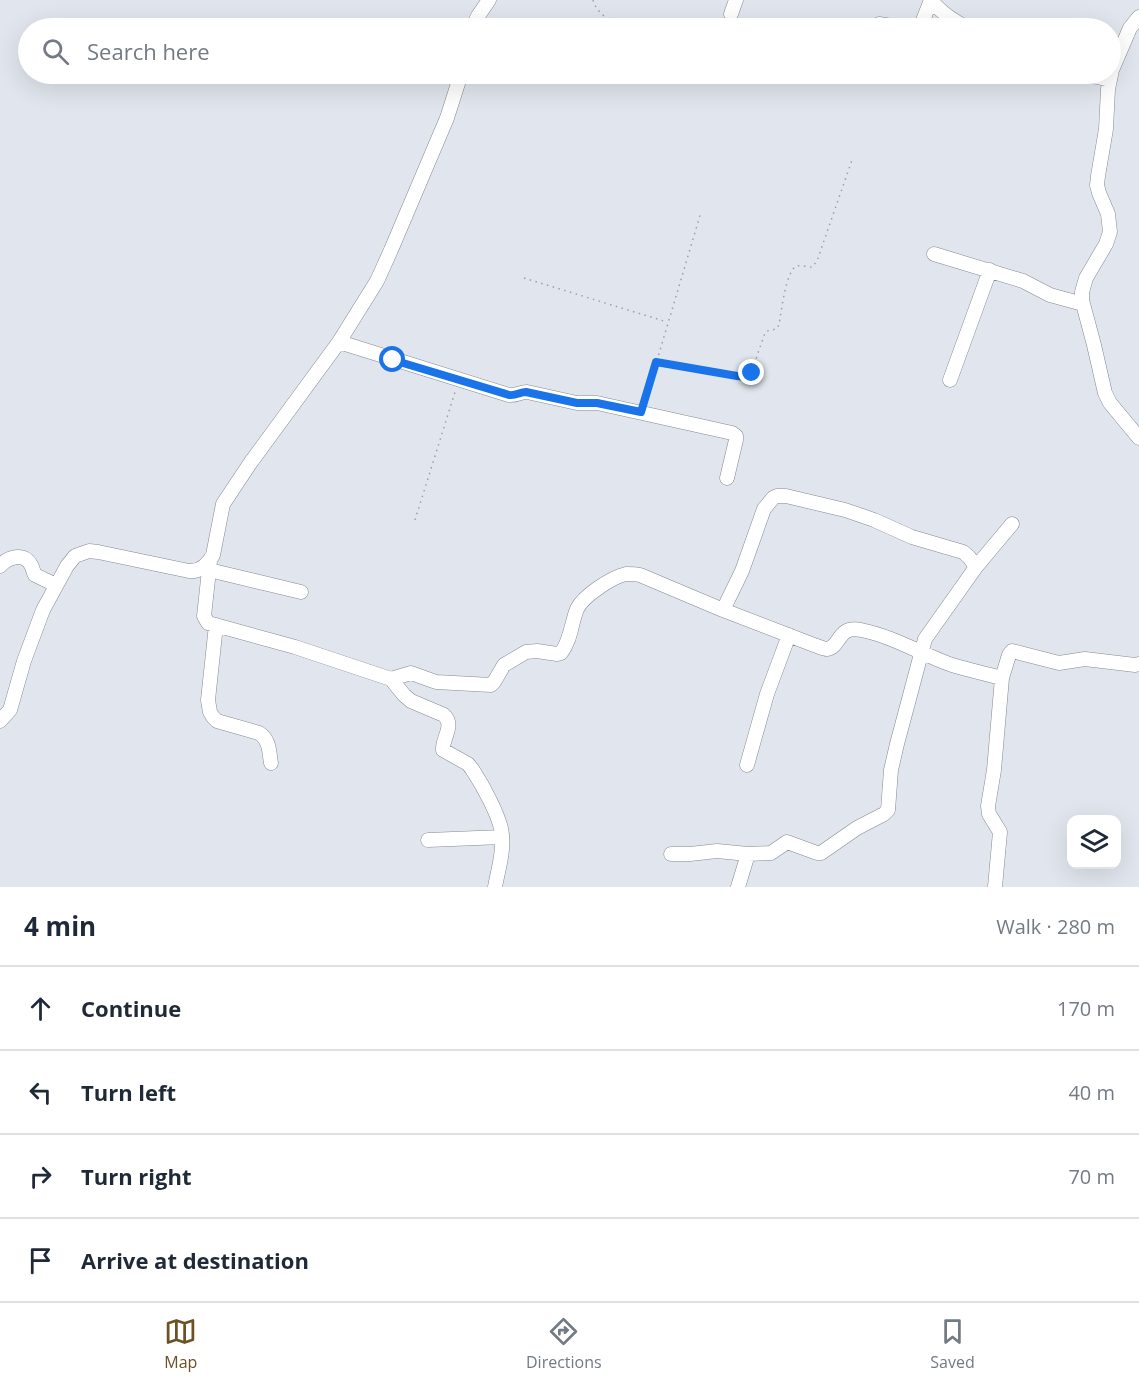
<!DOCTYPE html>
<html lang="en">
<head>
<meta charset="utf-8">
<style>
	:root { --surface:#fff; --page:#f6f6f7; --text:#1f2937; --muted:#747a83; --line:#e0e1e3; --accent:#6d5124 }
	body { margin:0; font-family:"Open Sans",sans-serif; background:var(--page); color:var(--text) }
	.controls { position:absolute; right:18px; bottom:18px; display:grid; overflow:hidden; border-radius:12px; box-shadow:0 6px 24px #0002 }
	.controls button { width:54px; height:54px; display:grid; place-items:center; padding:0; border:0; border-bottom:2px solid var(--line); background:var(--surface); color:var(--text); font:30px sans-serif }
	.stop { position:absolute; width:18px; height:18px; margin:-14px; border:4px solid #1a73e8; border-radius:50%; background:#fff }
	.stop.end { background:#1a73e8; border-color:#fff; box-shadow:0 2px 6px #0008 }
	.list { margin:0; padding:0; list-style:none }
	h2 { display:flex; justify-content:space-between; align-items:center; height:78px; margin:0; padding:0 24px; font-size:26px }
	h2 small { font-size:20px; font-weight:400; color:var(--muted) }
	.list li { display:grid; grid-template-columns:39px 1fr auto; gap:18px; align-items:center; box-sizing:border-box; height:84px; padding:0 24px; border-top:2px solid var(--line) }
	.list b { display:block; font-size:22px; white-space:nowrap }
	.list em { font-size:20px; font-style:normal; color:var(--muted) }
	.icon { flex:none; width:33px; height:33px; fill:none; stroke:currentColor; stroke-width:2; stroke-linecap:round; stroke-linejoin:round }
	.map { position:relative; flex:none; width:1139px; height:887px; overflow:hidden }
	.search { position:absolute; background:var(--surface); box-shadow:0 6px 24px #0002; left:18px; right:18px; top:18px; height:66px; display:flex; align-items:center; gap:15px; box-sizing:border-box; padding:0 21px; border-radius:33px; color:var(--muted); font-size:22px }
	.sheet { height:414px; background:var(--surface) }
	nav { display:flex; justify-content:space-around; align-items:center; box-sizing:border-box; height:84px; border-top:2px solid var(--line); background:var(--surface); font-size:16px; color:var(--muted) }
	nav a { display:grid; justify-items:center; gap:3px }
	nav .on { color:var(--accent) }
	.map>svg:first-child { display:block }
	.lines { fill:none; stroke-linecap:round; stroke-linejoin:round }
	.minor-casing { stroke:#858990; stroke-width:15 }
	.path { stroke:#9ca0a6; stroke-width:1.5; stroke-dasharray:1.5 4.5; stroke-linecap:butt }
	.minor { stroke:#fff; stroke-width:14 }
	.route { stroke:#1a73e8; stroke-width:8 }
</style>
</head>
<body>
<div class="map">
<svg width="1139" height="887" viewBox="0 0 1139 887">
	<rect width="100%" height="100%" fill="#e1e6ee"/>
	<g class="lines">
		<defs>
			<path id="minor" d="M931,0C941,13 953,21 968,28
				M731,14L736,0
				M1139,17L1130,28L1112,70L1108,89L1106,129L1098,176L1097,185L1099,193L1108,214L1110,232L1106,244L1086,278L1082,292V300L1094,345L1105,393L1110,403L1139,438
				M472,28L478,16L489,0
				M875,28L879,24L904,28
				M920,28L931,0
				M1084,74L1110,80
				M934,254L1023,281L1050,295L1083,304
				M339,342L509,395C516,396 520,392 527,392L577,403H597L732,433L736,436V440L727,478
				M950,380L990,270
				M210,561L204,616L208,623L295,647L391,679L404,695L411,701L444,715C455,726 442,738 443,750L468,764L472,769C482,784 501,818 502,835C504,852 498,870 495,887
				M0,566C8,557 24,552 31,565C33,568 33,572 35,575L56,585
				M209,570L301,592
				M723,610L742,571L764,509L773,498L777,496H786L845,510L874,520L912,537L963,552L969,557L976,567
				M216,625L208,700L210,712L213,717L217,721L259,733C270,740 269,752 271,763
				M391,679L411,673L436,682L491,685L494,682L504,665L526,652L537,651L557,654L561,653C571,640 571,624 577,609C583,596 612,577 626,574C631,574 636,574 640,575L723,610L814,645C818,646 823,649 827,649C841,647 837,625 861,630C895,637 921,654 952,665C969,670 986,674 1002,678L1009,655L1012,651L1059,663L1085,659L1135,665L1139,664
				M0,721L10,710L24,661L43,610L67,566L75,556L89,551L98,552L189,571C200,572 208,564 213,555L223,504L251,462L339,342L377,281L391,250L447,118L461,74
				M747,765L767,694L789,635
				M428,840L502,837
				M671,854H690L717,851L748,854
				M738,887L748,854L771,853L787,842L817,853H821L857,828L884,814L888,810L891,770L897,744L925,639L976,567L1012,524
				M995,887L1000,832L989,814L988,806L994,770L1002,678"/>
		</defs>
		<use href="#minor" class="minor-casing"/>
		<path class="path" d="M593,0C598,17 613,21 628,28
			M524,278L667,322
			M656,362L737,376L747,377L750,376L765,333L767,331L776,329L779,325C781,314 786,269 797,266C801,265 808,267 812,267L817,261L853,157
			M645,401L701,212
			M415,520L455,392"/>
		<use href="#minor" class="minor"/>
	</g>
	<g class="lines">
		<path class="route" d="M393,360L509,395C516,396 520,392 526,392L577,403H597L641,412L656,362L737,376L747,377L752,373"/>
	</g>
</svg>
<div class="controls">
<button><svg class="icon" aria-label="layers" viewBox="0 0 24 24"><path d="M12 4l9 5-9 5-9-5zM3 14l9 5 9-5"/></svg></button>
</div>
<div class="stop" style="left:393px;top:360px"></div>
<div class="stop end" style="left:752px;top:373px"></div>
<div class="search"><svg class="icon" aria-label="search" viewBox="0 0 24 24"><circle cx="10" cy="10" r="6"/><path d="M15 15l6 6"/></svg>Search here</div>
</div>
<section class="sheet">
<h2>4 min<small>Walk · 280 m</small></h2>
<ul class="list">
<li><svg class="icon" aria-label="ahead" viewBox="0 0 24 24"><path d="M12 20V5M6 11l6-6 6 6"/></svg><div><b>Continue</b></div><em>170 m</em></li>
<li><svg class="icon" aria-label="left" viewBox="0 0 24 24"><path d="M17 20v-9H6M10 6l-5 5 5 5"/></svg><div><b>Turn left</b></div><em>40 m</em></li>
<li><svg class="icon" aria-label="right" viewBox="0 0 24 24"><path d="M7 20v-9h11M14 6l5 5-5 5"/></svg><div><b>Turn right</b></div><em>70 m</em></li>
<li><svg class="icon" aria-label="arrive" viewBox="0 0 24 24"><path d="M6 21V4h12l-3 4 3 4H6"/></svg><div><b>Arrive at destination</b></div></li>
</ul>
</section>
<nav>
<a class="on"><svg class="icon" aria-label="map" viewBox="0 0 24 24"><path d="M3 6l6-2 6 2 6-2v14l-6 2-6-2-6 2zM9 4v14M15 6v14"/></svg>Map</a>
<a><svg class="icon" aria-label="directions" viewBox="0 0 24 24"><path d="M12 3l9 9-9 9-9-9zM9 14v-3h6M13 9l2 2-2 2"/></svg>Directions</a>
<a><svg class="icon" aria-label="saved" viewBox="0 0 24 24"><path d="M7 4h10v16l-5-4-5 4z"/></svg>Saved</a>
</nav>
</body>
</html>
